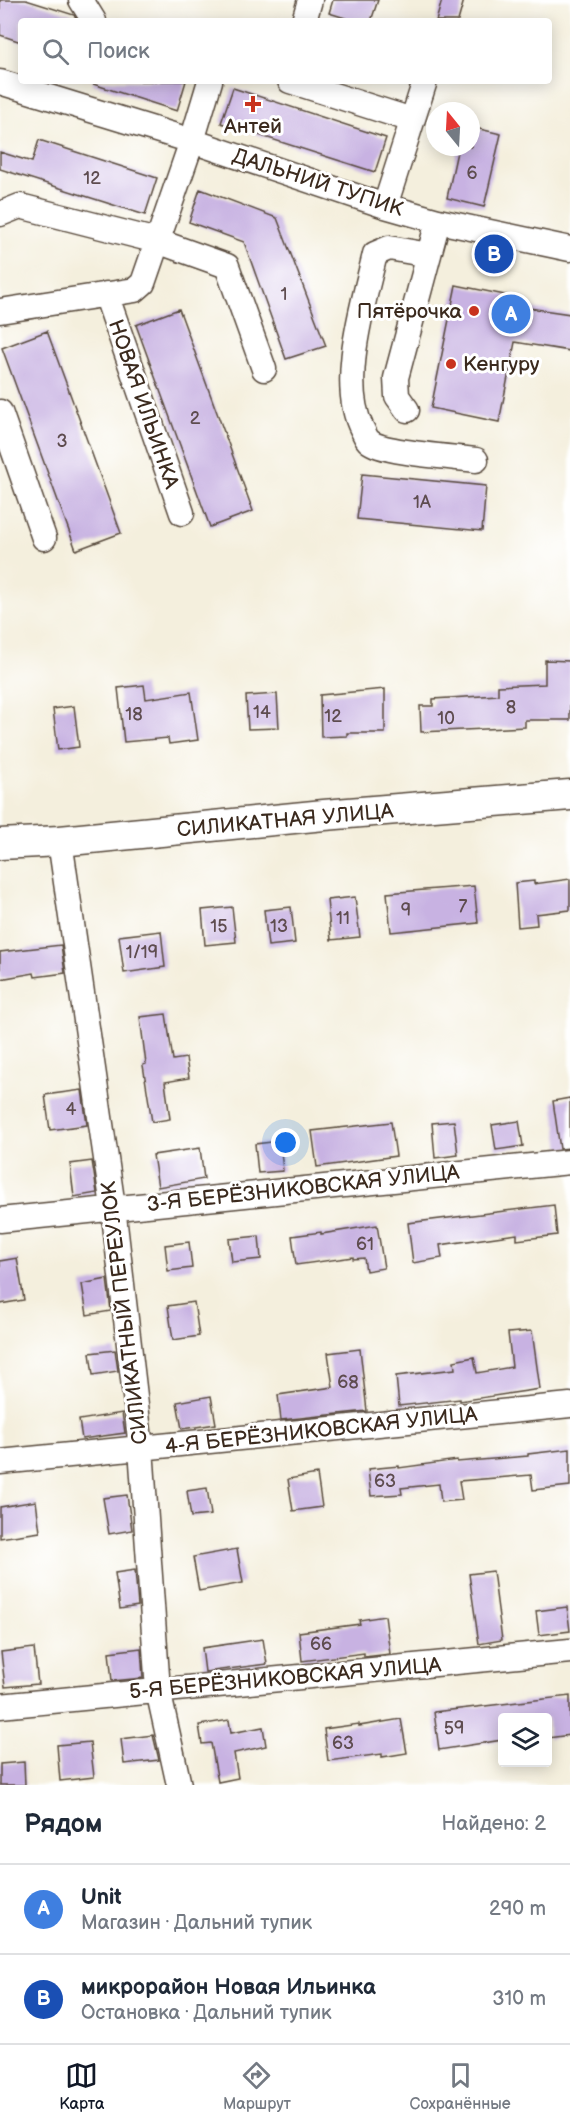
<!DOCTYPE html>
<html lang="ru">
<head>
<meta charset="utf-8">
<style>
	:root { --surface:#fff; --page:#f2f2f3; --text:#1f2937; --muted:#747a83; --line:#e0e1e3; --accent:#111827 }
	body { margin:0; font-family:"Balsamiq Sans",sans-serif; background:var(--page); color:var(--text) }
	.controls { position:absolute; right:18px; bottom:18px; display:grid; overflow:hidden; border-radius:6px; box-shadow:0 3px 15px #0003 }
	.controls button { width:54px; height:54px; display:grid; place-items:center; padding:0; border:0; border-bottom:2px solid var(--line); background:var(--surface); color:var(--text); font:30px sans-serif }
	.compass { position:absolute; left:426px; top:102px; width:54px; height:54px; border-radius:50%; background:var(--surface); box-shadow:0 3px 15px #0003; rotate:342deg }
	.you { position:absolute; left:286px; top:1143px; width:21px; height:21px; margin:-15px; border:4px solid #fff; border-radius:50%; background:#1a73e8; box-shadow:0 0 0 9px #1a73e833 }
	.badge { display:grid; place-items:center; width:39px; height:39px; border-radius:50%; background:var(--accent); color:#fff; font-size:20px; font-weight:700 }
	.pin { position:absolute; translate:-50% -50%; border:3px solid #fff; box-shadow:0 2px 6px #0006 }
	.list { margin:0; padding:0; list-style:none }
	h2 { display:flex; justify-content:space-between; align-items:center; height:78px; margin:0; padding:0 24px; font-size:26px }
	h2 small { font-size:20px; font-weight:400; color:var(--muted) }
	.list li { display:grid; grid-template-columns:39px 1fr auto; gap:18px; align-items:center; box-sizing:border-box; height:90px; padding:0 24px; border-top:2px solid var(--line) }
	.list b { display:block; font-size:22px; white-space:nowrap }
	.list p { margin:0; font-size:20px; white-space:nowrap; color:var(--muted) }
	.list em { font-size:20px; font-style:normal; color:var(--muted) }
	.icon { flex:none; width:33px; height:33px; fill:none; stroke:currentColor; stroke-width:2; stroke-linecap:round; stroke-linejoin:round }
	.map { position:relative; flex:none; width:570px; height:1785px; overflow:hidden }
	.search { position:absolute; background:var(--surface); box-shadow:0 3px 15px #0003; left:18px; right:18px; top:18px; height:66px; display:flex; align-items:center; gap:15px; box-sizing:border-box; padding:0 21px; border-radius:6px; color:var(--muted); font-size:22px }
	.sheet { height:258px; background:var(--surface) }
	nav { display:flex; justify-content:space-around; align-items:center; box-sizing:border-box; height:84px; border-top:2px solid var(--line); background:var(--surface); font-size:16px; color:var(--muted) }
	nav a { display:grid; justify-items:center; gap:3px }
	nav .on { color:var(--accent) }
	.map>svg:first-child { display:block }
	.building { fill:#c8b2e2 }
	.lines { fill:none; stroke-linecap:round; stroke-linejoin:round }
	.minor-casing { stroke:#57483b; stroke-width:27 }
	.tertiary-casing { stroke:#57483b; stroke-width:33 }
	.minor { stroke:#fff; stroke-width:24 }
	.tertiary { stroke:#fff; stroke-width:30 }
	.poi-dot { fill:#c8321e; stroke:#fff; stroke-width:2 }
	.labels { text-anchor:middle; stroke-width:6; stroke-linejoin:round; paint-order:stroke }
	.number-label { font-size:18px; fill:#5e4c4f }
	.poi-label { font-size:21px; fill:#3b2a1e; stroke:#fff }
	.street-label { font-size:21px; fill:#3b2a1e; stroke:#fff }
</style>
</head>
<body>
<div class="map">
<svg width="570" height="1785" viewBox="0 0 570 1785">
	<rect width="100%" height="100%" fill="#fff"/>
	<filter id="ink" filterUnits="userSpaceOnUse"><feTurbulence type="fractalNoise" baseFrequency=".0167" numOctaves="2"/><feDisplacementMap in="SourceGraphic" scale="12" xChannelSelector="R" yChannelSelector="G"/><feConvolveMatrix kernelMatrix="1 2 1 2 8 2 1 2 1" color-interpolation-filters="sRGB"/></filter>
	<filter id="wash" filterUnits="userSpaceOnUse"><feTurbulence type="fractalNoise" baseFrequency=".008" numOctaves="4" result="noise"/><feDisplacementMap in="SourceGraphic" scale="24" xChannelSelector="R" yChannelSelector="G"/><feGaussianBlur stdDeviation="1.35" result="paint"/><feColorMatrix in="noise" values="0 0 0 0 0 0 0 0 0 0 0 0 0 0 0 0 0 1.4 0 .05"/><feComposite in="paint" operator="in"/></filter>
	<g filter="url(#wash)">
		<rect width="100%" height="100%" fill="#f4efdd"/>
		<g id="blocks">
			<path class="building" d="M0,0H26L74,15L77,21H21V42L0,35Z
				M333,0H378L371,21H355L329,13Z
				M442,0H464L458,21H436Z
				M93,81H186L177,111L93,84Z
				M233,88L386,138L375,172L221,123Z
				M471,127L501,134L484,207L447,198L458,147H471Z
				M39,140L157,178L145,215L0,169V152L32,162Z
				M200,189L277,218L326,346L286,359L244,242L189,222Z
				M456,285L524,299L522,307L570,314V351L515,342L499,422L431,408Z
				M179,309L253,511L210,527L136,325Z
				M47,331L121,533L76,550L2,348Z
				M362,474L486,486L482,531L357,519Z
				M545,660L570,661V720H525V727L421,732L420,706H433V699L498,695V686L545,684Z
				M144,685L146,699L191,692L198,740L169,744L168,738L124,742L118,688Z
				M385,689V733H347V736L321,737L320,695Z
				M277,694L279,728L248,729L246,696Z
				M74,706L79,747L58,750L53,709Z
				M570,879V910L536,914L537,925L518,927L515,883L534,881V884Z
				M474,886L478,923L391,932L387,893Z
				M355,897L360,937L331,940L327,900Z
				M232,907L236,942L205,945L202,910Z
				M291,907L295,943L268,946L264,910Z
				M161,931L165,967L124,973L119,936Z
				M61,945L65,973L35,977L34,973L0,979V952Z
				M166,1014L173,1060L186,1058L189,1078L165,1082L170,1119L152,1122L143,1065L146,1064L140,1017Z
				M82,1090L87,1125L50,1130L45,1095Z
				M570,1098V1148L560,1149L553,1101Z
				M454,1121L458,1155L435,1158L432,1123Z
				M519,1121L523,1146L496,1150L492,1125Z
				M391,1122L396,1156L317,1167L312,1131Z
				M280,1141L283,1171L258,1173L255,1144Z
				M200,1148L204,1179L158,1187L153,1155Z
				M92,1161L97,1193L74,1197L70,1164Z
				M554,1205L557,1235L517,1240V1234L440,1245L442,1258L413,1263L408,1223Z
				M377,1225L384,1268L366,1271L364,1258L353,1259V1257L296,1265L292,1236L321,1232V1234Z
				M259,1236L261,1259L232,1262L229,1239Z
				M189,1242L192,1268L168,1271L165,1245Z
				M17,1258L24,1300L0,1304V1261Z
				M107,1279L111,1311L87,1315L82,1284Z
				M194,1302L199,1336L173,1340L168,1306Z
				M532,1331L540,1389L460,1401V1399L399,1406L396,1376L455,1369L454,1361L474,1357L477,1373L512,1367L508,1333Z
				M360,1349L367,1411L281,1420L278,1395L333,1387L328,1353Z
				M115,1350L118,1371L93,1375L90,1353Z
				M211,1396L216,1424L182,1429L177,1402Z
				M122,1413L125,1433L82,1439L79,1420Z
				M570,1449V1486L533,1490L531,1475L459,1481L462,1500L441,1502L439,1484L401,1488L402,1494L371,1496L368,1469L399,1466V1468L457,1460V1462L528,1456V1454Z
				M317,1474L322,1507L293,1511L288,1479Z
				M207,1488L211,1515L191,1517L187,1491Z
				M127,1495L132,1530L109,1534L103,1498Z
				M36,1501L40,1532L0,1538V1507Z
				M237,1549L243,1583L199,1591L193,1557Z
				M135,1570L138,1606L120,1609L115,1573Z
				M493,1571L502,1640L479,1644L469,1574Z
				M567,1607L570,1631L539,1635L536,1611Z
				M385,1616L390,1654L364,1657V1653L302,1661L299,1632L360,1624L359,1620Z
				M263,1639L267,1664L205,1672L202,1648Z
				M34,1648L38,1684L5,1687L1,1652Z
				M141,1648L143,1678L112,1681L109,1652Z
				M570,1696V1735L548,1738V1718H502V1740L439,1750L434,1712Z
				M401,1719L407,1753L382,1757V1754L328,1761L324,1729L359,1724V1726Z
				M229,1720L231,1733L263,1727L266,1746L234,1753L238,1778L218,1782L211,1743L202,1744L199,1725Z
				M153,1735L159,1760L124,1764L121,1739Z
				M90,1742L94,1777L60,1781L57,1745Z
				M24,1762L25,1785H0V1764Z"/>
		</g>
	</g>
	<g filter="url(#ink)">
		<use href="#blocks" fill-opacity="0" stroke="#57483b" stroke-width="1.5"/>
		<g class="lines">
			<defs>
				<path id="minor" d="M81,0L94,21
					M304,21L310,0
					M290,81L412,120
					M0,82L192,141L385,206L438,221L570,249
					M385,206L425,81
					M0,214L20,206L157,241L227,266L264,369
					M429,255L389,248L375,254C364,302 338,383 362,429C364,432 366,439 369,441C382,453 455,457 476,460
					M106,294L182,513
					M0,311L135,290L143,283L192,141L210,81
					M407,410L397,396L396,378L438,221
					M0,412L44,538
					M60,841L113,1207L141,1448L158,1690L179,1785
					M0,1220L570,1162
					M0,1462L570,1405
					M0,1706L570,1651"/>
				<path id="tertiary" d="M0,844L60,841L324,815L570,795"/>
			</defs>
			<use href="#minor" class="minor-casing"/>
			<use href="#tertiary" class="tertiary-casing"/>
			<use href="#minor" class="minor"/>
			<use href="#tertiary" class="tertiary"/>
		</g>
	</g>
	<g class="poi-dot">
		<path d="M250 95h6v6h6v6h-6v6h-6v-6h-6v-6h6z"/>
		<circle cx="474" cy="311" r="6"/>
		<circle cx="451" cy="364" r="6"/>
	</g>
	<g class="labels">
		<g class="number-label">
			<text x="472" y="179">6</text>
			<text x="92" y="184">12</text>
			<text x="284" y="300">1</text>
			<text x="195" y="424">2</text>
			<text x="62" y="447">3</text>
			<text x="422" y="508">1А</text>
			<text x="511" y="713">8</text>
			<text x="262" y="718">14</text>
			<text x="134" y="720">18</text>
			<text x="333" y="722">12</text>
			<text x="446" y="724">10</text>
			<text x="463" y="912">7</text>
			<text x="406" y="916">9</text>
			<text x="343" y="924">11</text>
			<text x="219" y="932">15</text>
			<text x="279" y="932">13</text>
			<text x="142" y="958">1/19</text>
			<text x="71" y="1115">4</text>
			<text x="365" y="1250">61</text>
			<text x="348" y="1388">68</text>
			<text x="385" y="1487">63</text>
			<text x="321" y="1650">66</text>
			<text x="454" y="1734">59</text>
			<text x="343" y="1749">63</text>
		</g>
		<g class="poi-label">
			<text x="253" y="133">Антей</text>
			<text x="462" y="318" text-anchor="end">Пятёрочка</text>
			<text x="463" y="371" text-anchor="start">Кенгуру</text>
		</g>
		<g class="street-label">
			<text transform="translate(318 182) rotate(18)" y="7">ДАЛЬНИЙ ТУПИК</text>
			<text transform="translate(144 404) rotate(71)" y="7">НОВАЯ ИЛЬИНКА</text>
			<text transform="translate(285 820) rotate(-5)" y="7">СИЛИКАТНАЯ УЛИЦА</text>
			<text transform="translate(303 1188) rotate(-6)" y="7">3-Я БЕРЁЗНИКОВСКАЯ УЛИЦА</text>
			<text transform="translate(124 1313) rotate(-97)" y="7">СИЛИКАТНЫЙ ПЕРЕУЛОК</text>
			<text transform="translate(321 1430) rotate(-6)" y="7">4-Я БЕРЁЗНИКОВСКАЯ УЛИЦА</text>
			<text transform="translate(285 1678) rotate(-5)" y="7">5-Я БЕРЁЗНИКОВСКАЯ УЛИЦА</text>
		</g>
	</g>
</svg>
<div class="controls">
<button><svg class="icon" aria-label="layers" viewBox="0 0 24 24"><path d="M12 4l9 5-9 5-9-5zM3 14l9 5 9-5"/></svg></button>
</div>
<svg class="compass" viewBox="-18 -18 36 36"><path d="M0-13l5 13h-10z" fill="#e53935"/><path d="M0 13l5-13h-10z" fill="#747a83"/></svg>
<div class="you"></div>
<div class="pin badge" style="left:511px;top:314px;background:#3f7fe0">A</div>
<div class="pin badge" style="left:494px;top:254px;background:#1a4fb4">B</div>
<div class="search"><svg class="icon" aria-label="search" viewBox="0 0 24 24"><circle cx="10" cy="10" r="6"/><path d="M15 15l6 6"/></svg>Поиск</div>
</div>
<section class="sheet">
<h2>Рядом<small>Найдено: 2</small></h2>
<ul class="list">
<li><span class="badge" style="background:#3f7fe0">A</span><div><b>Unit</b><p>Магазин · Дальний тупик</p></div><em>290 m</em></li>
<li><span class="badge" style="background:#1a4fb4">B</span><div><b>микрорайон Новая Ильинка</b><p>Остановка · Дальний тупик</p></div><em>310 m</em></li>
</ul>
</section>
<nav>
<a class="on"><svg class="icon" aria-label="map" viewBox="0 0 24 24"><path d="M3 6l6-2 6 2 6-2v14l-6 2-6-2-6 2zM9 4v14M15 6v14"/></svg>Карта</a>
<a><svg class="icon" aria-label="directions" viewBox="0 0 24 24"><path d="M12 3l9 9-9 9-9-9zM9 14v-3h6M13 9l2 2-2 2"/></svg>Маршрут</a>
<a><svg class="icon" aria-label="saved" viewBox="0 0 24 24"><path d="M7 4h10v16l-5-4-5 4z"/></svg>Сохранённые</a>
</nav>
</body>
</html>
